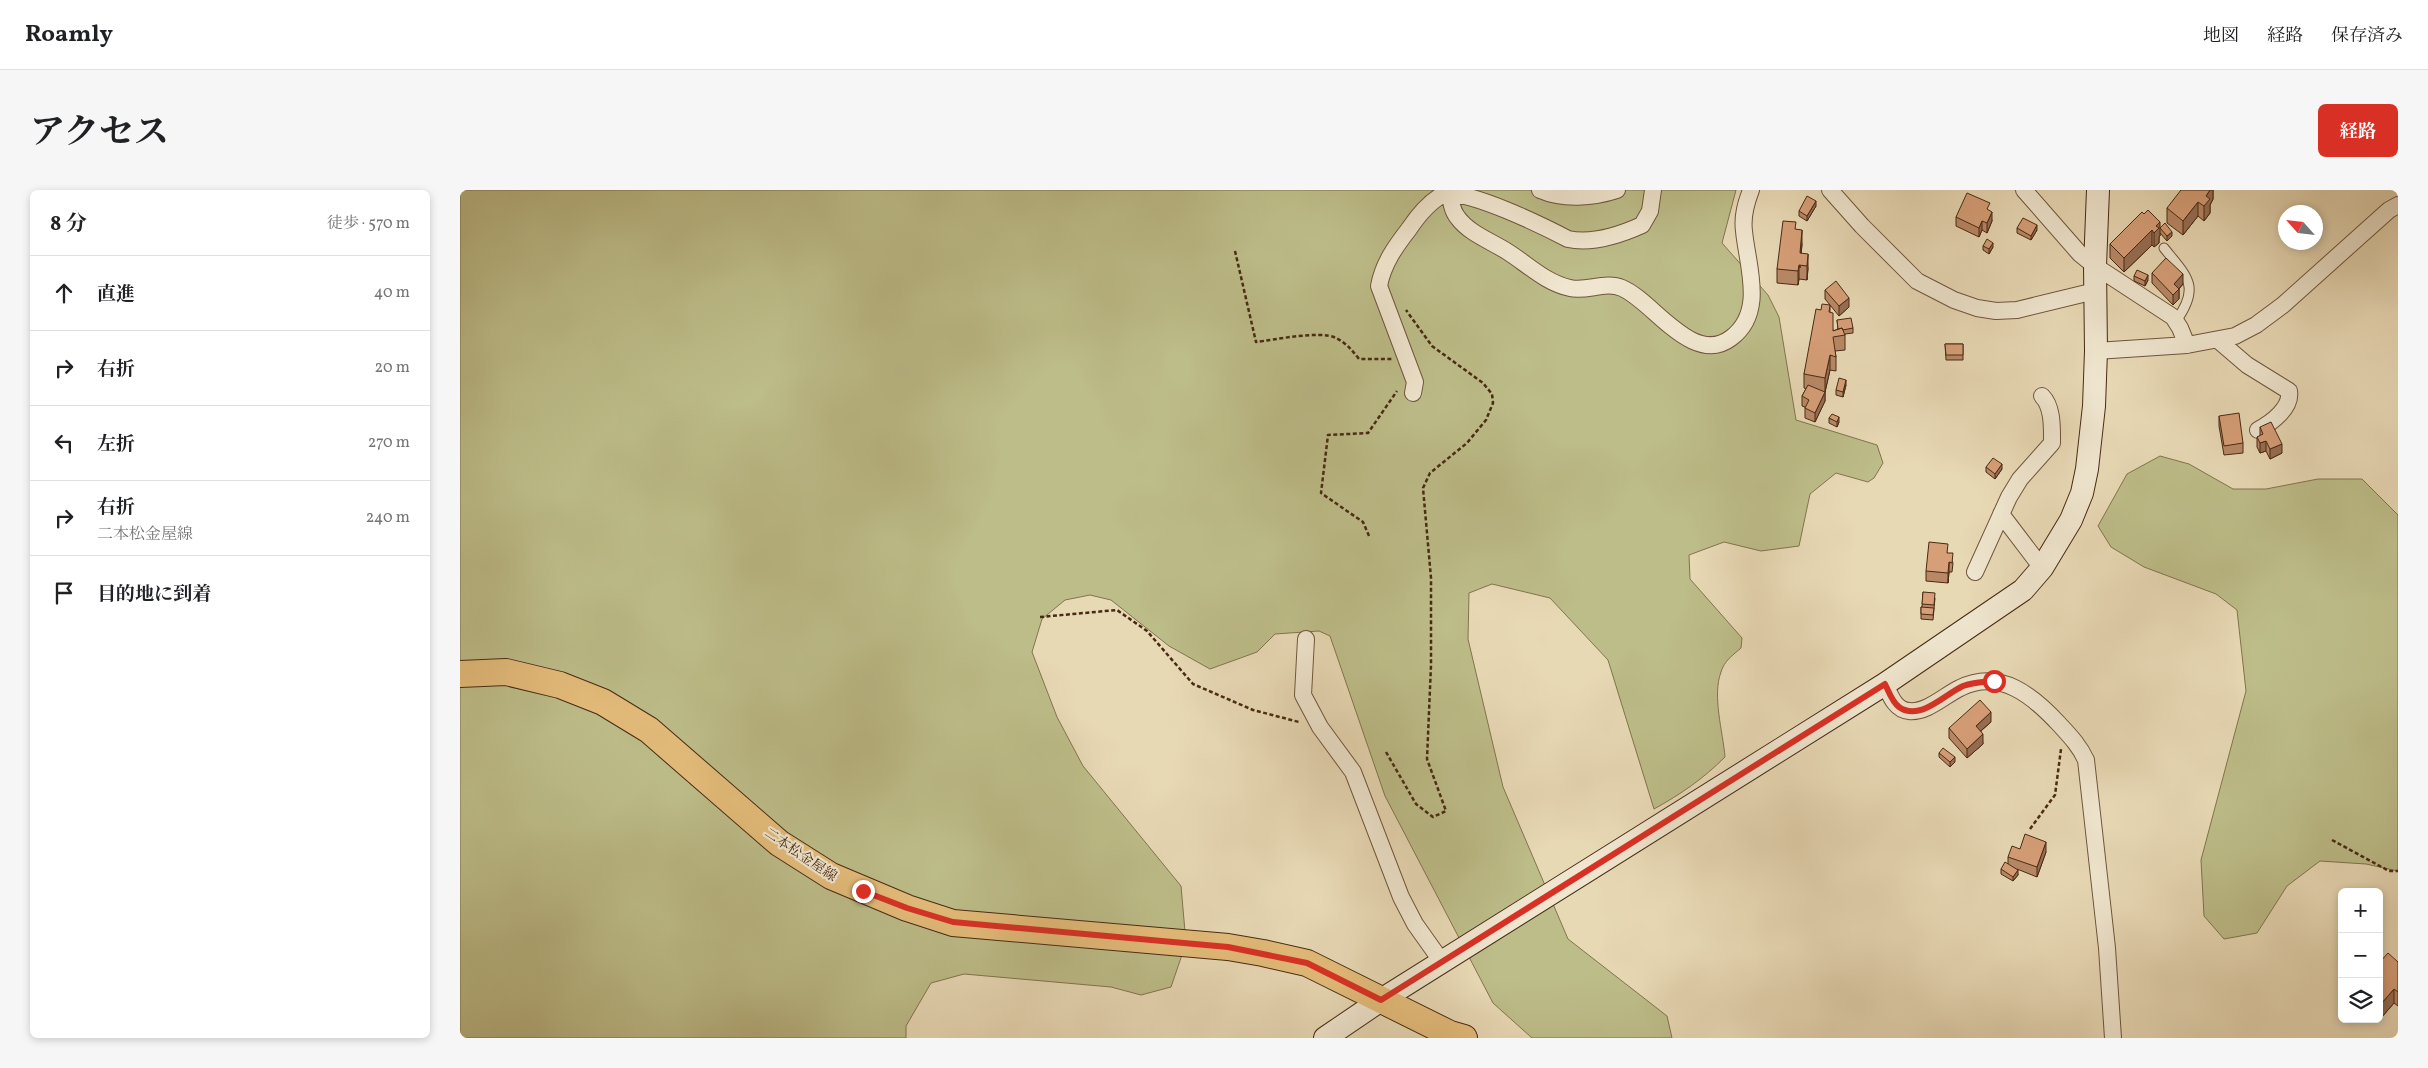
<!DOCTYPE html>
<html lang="ja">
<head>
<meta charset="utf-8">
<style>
	:root { --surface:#fff; --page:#f6f6f6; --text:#202124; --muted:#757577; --line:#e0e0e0; --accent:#d93025 }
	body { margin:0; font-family:Vollkorn,"Noto Serif JP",serif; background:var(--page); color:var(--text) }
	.controls { position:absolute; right:15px; bottom:15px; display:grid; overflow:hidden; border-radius:8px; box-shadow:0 2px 8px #0003 }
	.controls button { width:45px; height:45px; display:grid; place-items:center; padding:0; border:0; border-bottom:1px solid var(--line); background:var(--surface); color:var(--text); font:25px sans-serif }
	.compass { position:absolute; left:1818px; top:15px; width:45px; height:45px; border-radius:50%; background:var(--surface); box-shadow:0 2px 8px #0003; rotate:297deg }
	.stop { position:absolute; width:15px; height:15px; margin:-11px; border:4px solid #d93025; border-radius:50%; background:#fff }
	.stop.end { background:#d93025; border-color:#fff; box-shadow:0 1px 5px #0008 }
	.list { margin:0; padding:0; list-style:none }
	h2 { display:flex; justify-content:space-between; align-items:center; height:65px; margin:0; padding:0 20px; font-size:21px }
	h2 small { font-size:16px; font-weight:400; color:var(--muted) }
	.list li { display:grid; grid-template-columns:32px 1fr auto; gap:15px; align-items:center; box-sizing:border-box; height:75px; padding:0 20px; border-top:1px solid var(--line) }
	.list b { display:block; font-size:19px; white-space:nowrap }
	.list p { margin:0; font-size:16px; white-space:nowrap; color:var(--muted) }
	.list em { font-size:16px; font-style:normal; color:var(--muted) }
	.icon { flex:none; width:28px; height:28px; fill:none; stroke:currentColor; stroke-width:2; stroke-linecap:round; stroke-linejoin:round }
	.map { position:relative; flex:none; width:1938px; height:848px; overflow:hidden; border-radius:8px }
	header { display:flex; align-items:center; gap:30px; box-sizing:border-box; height:70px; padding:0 25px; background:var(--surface); border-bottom:1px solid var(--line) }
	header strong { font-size:24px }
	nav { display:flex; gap:28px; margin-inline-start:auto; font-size:18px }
	.intro { display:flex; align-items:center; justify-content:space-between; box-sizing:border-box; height:120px; padding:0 30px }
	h1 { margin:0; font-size:35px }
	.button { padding:12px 22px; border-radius:8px; background:var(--accent); color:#fff; font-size:18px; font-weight:700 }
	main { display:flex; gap:30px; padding:0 30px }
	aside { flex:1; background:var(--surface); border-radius:8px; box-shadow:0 2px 8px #0003 }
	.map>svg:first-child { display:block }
	.green { fill:#bdbd89; stroke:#82744e }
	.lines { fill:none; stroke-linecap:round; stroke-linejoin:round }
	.lane-casing { stroke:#70563c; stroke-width:11 }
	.street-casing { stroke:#70563c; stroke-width:18 }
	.secondary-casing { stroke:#482a13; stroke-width:24 }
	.primary-casing { stroke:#482a13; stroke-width:28 }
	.path { stroke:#482a13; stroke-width:2.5; stroke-dasharray:4 2.5; stroke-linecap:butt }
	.lane { stroke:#f0e6cf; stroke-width:9 }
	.street { stroke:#f0e6cf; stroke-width:16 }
	.secondary { stroke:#f0e6cf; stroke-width:22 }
	.primary { stroke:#e4bc7a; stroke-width:26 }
	.wall { fill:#b98967; stroke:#482a13 }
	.shaded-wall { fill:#966f54; stroke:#482a13 }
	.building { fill:#d79f78; stroke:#482a13 }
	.route { stroke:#d93025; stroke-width:6 }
	.labels { text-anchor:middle; stroke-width:4.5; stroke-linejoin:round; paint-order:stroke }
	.street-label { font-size:14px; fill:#482a13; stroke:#f0e6cf }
</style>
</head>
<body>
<header>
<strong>Roamly</strong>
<nav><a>地図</a><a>経路</a><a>保存済み</a></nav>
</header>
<div class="intro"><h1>アクセス</h1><a class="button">経路</a></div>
<main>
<aside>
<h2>8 分<small>徒歩 · 570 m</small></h2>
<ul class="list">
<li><svg class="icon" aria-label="ahead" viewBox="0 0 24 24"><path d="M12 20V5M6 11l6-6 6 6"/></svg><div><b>直進</b></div><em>40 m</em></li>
<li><svg class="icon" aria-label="right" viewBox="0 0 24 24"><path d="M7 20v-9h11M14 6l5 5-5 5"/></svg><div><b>右折</b></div><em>20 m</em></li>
<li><svg class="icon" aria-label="left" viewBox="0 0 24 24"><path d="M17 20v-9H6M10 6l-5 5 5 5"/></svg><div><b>左折</b></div><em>270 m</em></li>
<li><svg class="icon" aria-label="right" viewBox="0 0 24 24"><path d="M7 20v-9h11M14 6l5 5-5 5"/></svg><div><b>右折</b><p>二本松金屋線</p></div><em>240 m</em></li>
<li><svg class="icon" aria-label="arrive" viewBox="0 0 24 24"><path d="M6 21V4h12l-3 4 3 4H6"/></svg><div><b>目的地に到着</b></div></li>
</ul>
</aside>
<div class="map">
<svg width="1938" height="848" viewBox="0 0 1938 848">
	<rect width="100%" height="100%" fill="#e8d9b5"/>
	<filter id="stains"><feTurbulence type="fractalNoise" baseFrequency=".004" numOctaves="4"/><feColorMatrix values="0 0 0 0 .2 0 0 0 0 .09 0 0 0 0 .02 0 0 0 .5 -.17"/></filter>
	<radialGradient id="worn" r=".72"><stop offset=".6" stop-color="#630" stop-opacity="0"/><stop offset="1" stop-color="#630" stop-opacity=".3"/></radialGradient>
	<path class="green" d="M0,0H1276L1262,53L1308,105L1319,127L1336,230L1417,255L1423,273L1414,288L1408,292L1376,283L1350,304L1339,356L1301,361L1264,352L1229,365L1230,389L1282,448L1281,458C1273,465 1264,471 1261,482C1252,506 1263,542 1265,567C1243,589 1221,604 1194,619L1148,470L1090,408L1032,394L1009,403L1008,449L1043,597L1108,749L1207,826L1212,848H1072L1033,813L925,606L870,446L859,441L815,444L797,462L750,479L709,456L651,410L630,405L605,410L582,429L572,462L597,527L623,576L721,696L726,753L711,797L681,805L651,797L504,784L471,793L446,836V848H0Z
		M1700,266L1729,274L1773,299H1806L1858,289H1902L1938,325V681L1906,674L1860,671L1827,696L1797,743L1764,749L1744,726L1741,670L1786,501L1777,420L1756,404L1684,377L1651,357L1638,336L1667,284Z"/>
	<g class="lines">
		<defs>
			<path id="lane" d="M1704,58C1727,87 1741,96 1716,131"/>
			<path id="street" d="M1080,0C1103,10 1133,8 1157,0
				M1370,0L1402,36L1457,91L1494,110L1517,118L1536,121L1557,120L1635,101
				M1564,0L1620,64L1635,76L1713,127L1720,138L1727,155
				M990,3C991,12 992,21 998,28C1010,44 1031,51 1048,62C1067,74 1086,93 1110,98C1127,102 1145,91 1162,98C1193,111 1233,177 1271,148C1306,122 1287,75 1284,41C1282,26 1286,13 1291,0
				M1759,151L1787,175L1829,201C1832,218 1811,233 1798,240
				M1636,161L1727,155L1775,146L1796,135L1823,115L1929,20L1938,15
				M953,203L955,192L919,96C923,74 935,57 949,39C957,27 970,11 984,4C1010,0 1083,36 1108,49C1132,54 1160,45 1182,35L1190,21L1193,0
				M1541,324L1582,378
				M1515,382L1549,307L1560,289L1592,253C1592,238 1593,217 1582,206
				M846,449L843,505L860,537L893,582L941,707L955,734L982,772
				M1425,494C1430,505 1435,520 1449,521C1467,523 1485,505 1500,498C1540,478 1573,506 1599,534C1610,546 1619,555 1626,570L1647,758L1653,848"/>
			<path id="secondary" d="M865,848L921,810L1425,494L1563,400L1582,378L1611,330L1622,303L1627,279L1634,216L1636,161L1635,76L1638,0"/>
			<path id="primary" d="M0,484L46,482L100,495L143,512L189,540L319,653L371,686L447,718L493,733L768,757L803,763L847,773L990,844L1004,848"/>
		</defs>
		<use href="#lane" class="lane-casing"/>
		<use href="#street" class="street-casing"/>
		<use href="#secondary" class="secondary-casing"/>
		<use href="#primary" class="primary-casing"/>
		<path class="path" d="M775,61L796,152C813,150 861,140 876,148C886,153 892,160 899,169H932
			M909,346L903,332L861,303L868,245L908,243L937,201
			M580,427L657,420L687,441L733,494L793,520L839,532
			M926,562L956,614L973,627L986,621L967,569L971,475V388L963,298L970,283L1007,253L1026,230L1033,213L1032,204L1023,193L972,156L946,120
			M1570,639L1595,605L1601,559
			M1872,650L1929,681H1938"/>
		<use href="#lane" class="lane"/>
		<use href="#street" class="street"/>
		<use href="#secondary" class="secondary"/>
		<use href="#primary" class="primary"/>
	</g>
	<path class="wall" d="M1753,0V9L1750,15V23L1744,31L1738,26L1723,45L1707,33V18Z
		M1356,16L1347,31L1339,26V21Z
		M1530,21L1532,31L1527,43L1522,40L1519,47L1496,36V27Z
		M1557,38L1577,40L1571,50L1557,43Z
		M1700,38L1712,46L1707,51L1700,43V46L1699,47V53L1694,57L1692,55L1664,82L1650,68V54Z
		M1336,39L1342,54L1341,64L1348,78L1347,90L1339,89L1338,95L1317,93V79Z
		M1523,56L1533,57L1529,64L1523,60Z
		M1692,83L1723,94L1719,99V109L1713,115L1692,93Z
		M1674,86L1688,90L1685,96L1674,91Z
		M1365,100L1389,117L1379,126L1370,115V122L1373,141L1378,139L1377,130L1393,138V143L1385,144V160L1375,161L1376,167V181L1370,180L1365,202V211L1355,232L1345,228V217L1342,216V206L1346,199L1344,198V184L1361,120L1370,115L1365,109Z
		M1485,154H1503V170H1486Z
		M1386,195L1383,207L1376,205V200Z
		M1759,226L1783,253V263L1764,265L1759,236Z
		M1369,228L1379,232L1377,237L1369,233Z
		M1800,237L1822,263L1810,269L1806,261L1800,263L1797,257V247L1800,246Z
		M1526,277L1542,279L1535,289L1526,282Z
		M1488,363L1493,373L1492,382H1489L1488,393L1466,391V381Z
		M1463,402L1475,408L1473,430L1461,429V417H1462Z
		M1531,532L1521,541L1523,554L1507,568L1489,548V538Z
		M1479,563L1495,572L1490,577L1479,567Z
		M1560,659L1586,662L1577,687L1557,679L1558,685L1553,691L1541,684V679L1548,674V667Z
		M1938,772V816L1934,813L1921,828L1919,827V773Z"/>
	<path class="shaded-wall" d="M1750,0H1753V9L1750,15V23L1744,31V16L1746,6Z
		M1356,11V16L1347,31V26Z
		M1738,12V26L1723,45V31Z
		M1532,22V31L1527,43V33Z
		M1522,31V40L1519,47V38Z
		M1700,32V46L1699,47V53L1694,57V43L1696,36Z
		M1577,35V40L1571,50V46Z
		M1342,40V54L1340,78V63Z
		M1692,40V55L1664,82V68Z
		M1712,42V46L1707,51V46Z
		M1533,53V57L1529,64V59Z
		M1348,64V78L1347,90V76Z
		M1339,75V89L1338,95V81Z
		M1723,84V94L1714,104V94Z
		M1688,85V90L1685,96V91Z
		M1719,99V109L1713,115V105Z
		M1389,108V117L1379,126V116Z
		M1370,165V180L1365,202V211L1355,232V223L1365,202V188Z
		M1386,190V195L1383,207V202Z
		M1379,227V232L1377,237V232Z
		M1806,251V261L1800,263V253Z
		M1822,254V263L1810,269V259Z
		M1542,274V279L1535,289V284Z
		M1489,372V382L1488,393V383Z
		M1531,522V532L1516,545V536Z
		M1523,544V554L1507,568V559Z
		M1495,567V572L1490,577V572Z
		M1586,652V662L1577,687V677Z
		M1558,680V685L1553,691V687Z
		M1934,799V813L1921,828V814Z"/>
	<path class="building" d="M1721,0H1750L1746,6L1750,9L1744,16L1738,12L1723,31L1707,18Z
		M1507,3L1530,13L1527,19L1532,22L1527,33L1522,31L1519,38L1496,27Z
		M1347,6L1356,11L1347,26L1339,21Z
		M1688,20L1700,32L1696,36L1699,38L1694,43L1692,40L1664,68L1650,54L1682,22L1684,24Z
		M1563,28L1577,35L1571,46L1557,38Z
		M1323,31L1336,32L1335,39L1342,40L1340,63L1348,64L1347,76L1339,75L1338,81L1317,79Z
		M1705,33L1712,42L1707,46L1700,38Z
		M1527,49L1533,53L1529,59L1523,56Z
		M1706,68L1723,84L1714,94L1719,99L1713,105L1692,83Z
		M1677,80L1688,85L1685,91L1674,86Z
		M1376,91L1389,108L1379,116L1365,100Z
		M1362,114L1370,115L1369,122L1373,123V141L1382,138L1385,145L1373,147L1376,167L1370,165L1365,188L1344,184L1356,119L1361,120Z
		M1391,128L1393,138L1383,140L1382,138L1378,139L1377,130Z
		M1485,154H1503V165H1486Z
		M1379,188L1386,190L1383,202L1376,200Z
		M1348,195L1365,202L1355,223L1345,218L1349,210L1342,206Z
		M1779,223L1783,253L1764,256L1759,226Z
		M1372,224L1379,227L1377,232L1369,228Z
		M1811,232L1822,254L1810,259L1806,251L1800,253L1797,247L1803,244L1800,237Z
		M1533,268L1542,274L1535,284L1526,277Z
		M1469,352L1488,354L1487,363H1493L1492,373L1489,372L1488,383L1466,381Z
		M1463,402L1475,403L1474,415L1462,414Z
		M1461,417L1474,418L1473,425L1461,424Z
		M1520,510L1531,522L1516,536L1523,544L1507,559L1489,538Z
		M1483,558L1495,567L1490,572L1479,563Z
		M1565,644L1586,652L1577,677L1548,667L1552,656L1560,659Z
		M1545,672L1558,680L1553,687L1541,679Z
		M1928,763L1938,772V802L1934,799L1921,814L1919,812V773Z"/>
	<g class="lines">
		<path class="route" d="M403,701L447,718L493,732L768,757L847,773L921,810L1425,494C1429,502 1432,512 1439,517C1460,532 1485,504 1503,496C1514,492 1523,492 1534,491"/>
	</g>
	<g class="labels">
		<g class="street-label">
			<text transform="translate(341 664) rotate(34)" y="5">二本松金屋線</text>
		</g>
	</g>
	<rect width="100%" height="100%" filter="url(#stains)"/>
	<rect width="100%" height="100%" fill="url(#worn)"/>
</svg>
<div class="controls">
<button>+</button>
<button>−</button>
<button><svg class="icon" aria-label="layers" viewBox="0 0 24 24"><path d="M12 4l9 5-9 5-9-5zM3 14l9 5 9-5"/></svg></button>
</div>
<svg class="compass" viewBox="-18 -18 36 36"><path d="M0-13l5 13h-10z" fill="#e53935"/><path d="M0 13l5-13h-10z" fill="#757577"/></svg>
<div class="stop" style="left:1534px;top:491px"></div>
<div class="stop end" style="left:403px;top:701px"></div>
</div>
</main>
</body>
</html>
